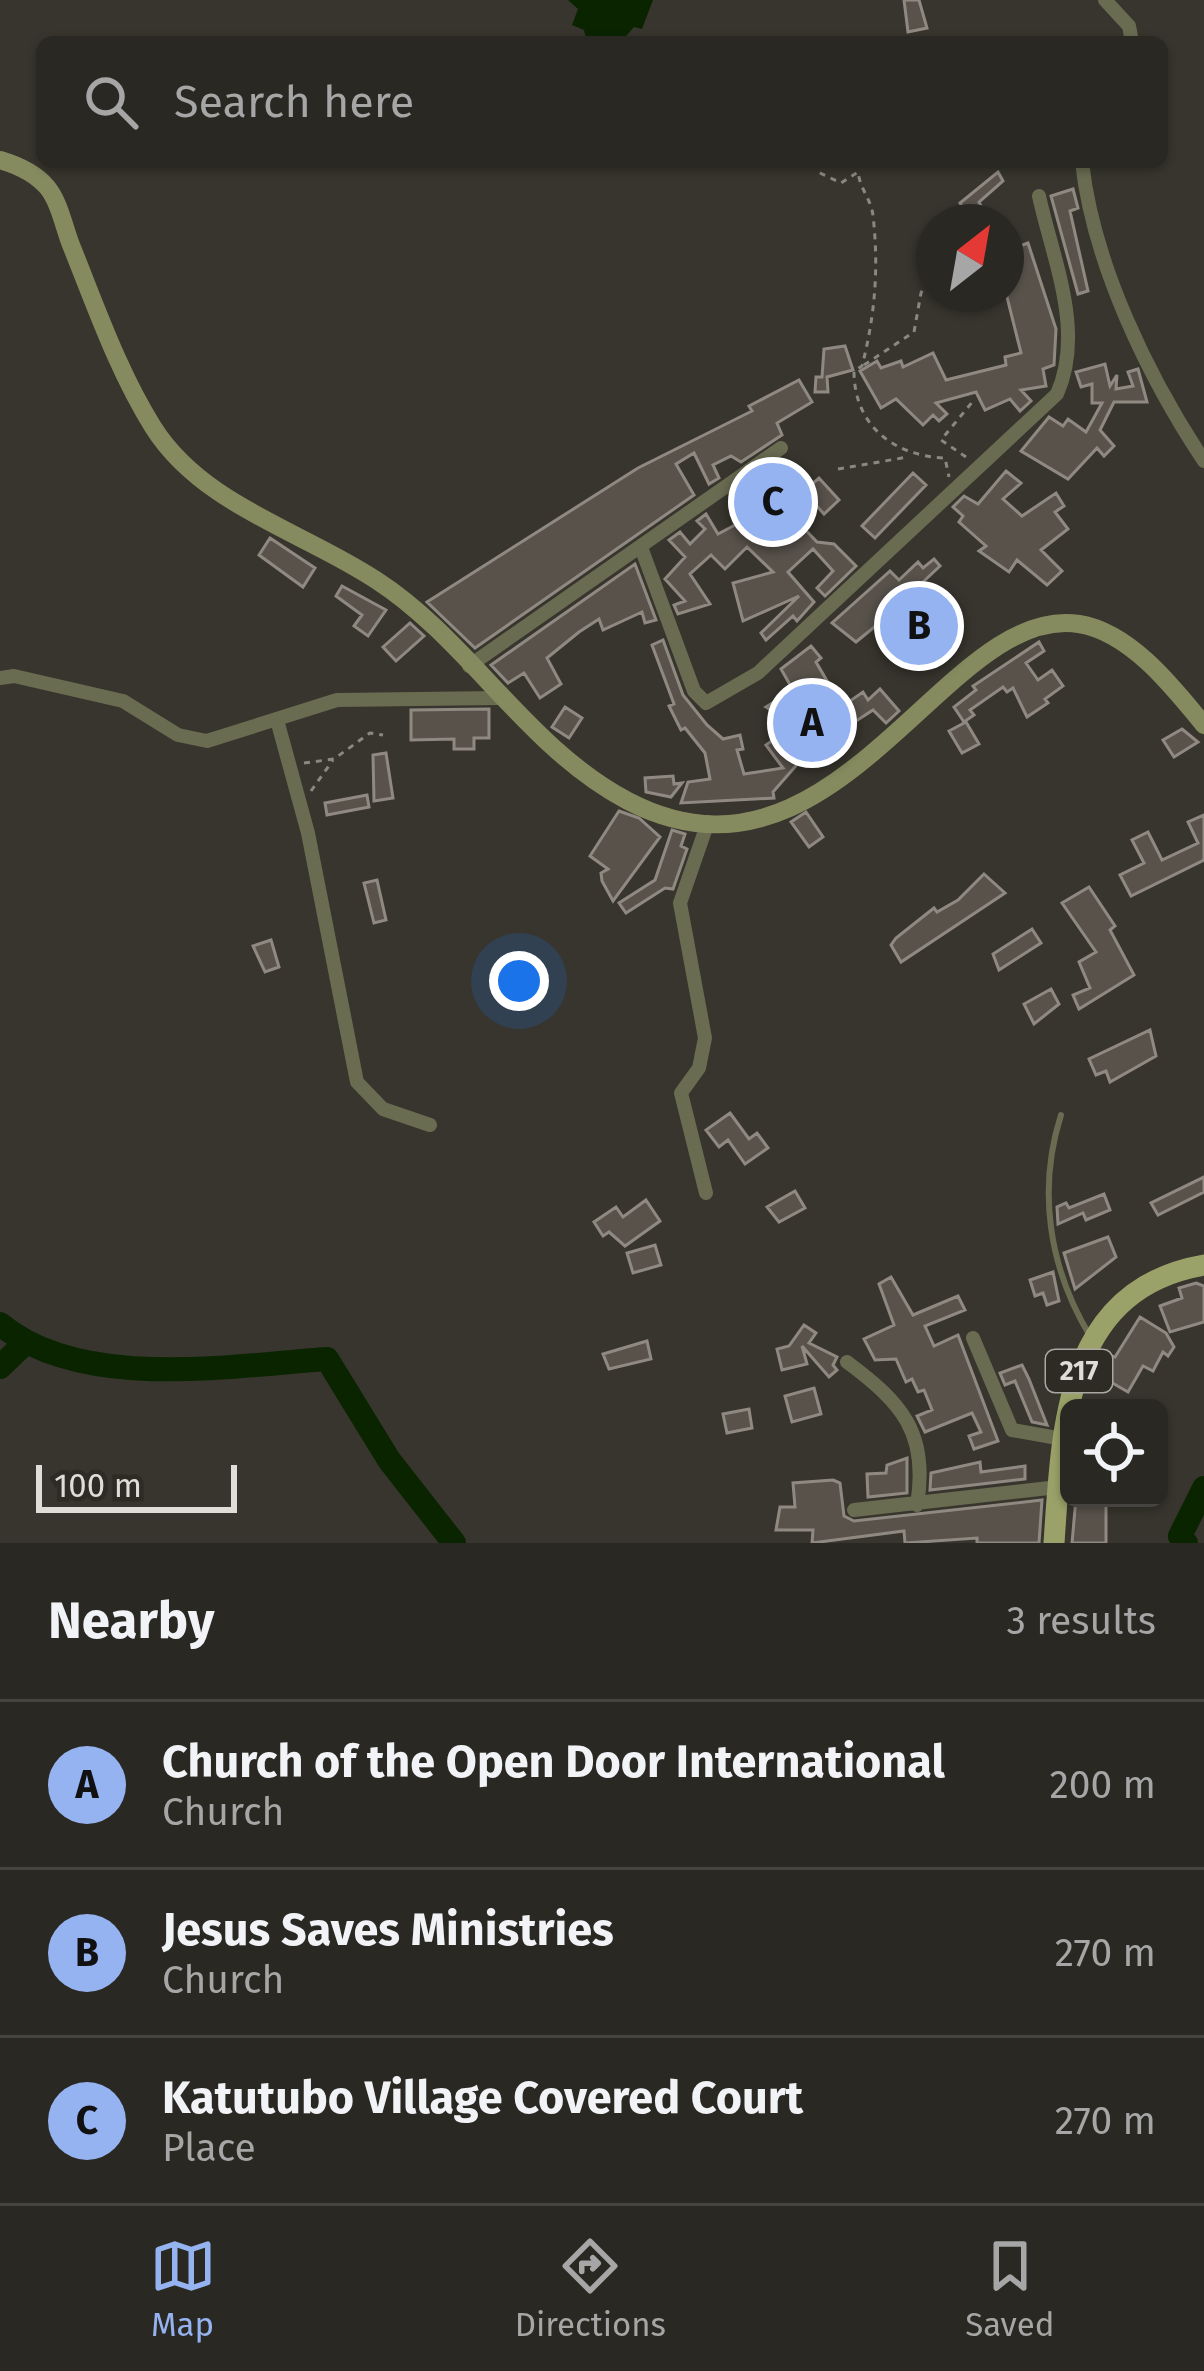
<!DOCTYPE html>
<html lang="en">
<head>
<meta charset="utf-8">
<style>
	:root { --surface:#292822; --page:#35342f; --text:#f1f3f6; --muted:#a5a6a5; --line:#454440; --accent:#95b2f1 }
	body { margin:0; font-family:"Fira Sans",sans-serif; background:var(--page); color:var(--text) }
	.controls { position:absolute; right:36px; bottom:36px; display:grid; overflow:hidden; border-radius:18px; box-shadow:0 3px 9px #0004 }
	.controls button { width:108px; height:108px; display:grid; place-items:center; padding:0; border:0; border-bottom:3px solid var(--line); background:var(--surface); color:var(--text); font:60px sans-serif }
	.compass { position:absolute; left:916px; top:204px; width:108px; height:108px; border-radius:50%; background:var(--surface); box-shadow:0 3px 9px #0004; rotate:31deg }
	.scale { position:absolute; left:36px; bottom:30px; width:201px; box-sizing:border-box; padding-left:12px; border:6px solid #deddd8; border-top:0; font-size:33px; line-height:42px; white-space:nowrap; color:#deddd8; -webkit-text-stroke:9px #2d2b23; paint-order:stroke }
	.you { position:absolute; left:519px; top:981px; width:42px; height:42px; margin:-30px; border:9px solid #fff; border-radius:50%; background:#1a73e8; box-shadow:0 0 0 18px #1a73e833 }
	.badge { display:grid; place-items:center; width:78px; height:78px; border-radius:50%; background:var(--accent); color:#111; font-size:39px; font-weight:700 }
	.pin { position:absolute; translate:-50% -50%; border:6px solid #fff; box-shadow:0 3px 12px #0006 }
	.list { margin:0; padding:0; list-style:none }
	h2 { display:flex; justify-content:space-between; align-items:center; height:156px; margin:0; padding:0 48px; font-size:51px }
	h2 small { font-size:39px; font-weight:400; color:var(--muted) }
	.list li { display:grid; grid-template-columns:78px 1fr auto; gap:36px; align-items:center; box-sizing:border-box; height:168px; padding:0 48px; border-top:3px solid var(--line) }
	.list b { display:block; font-size:45px; white-space:nowrap }
	.list p { margin:0; font-size:39px; white-space:nowrap; color:var(--muted) }
	.list em { font-size:39px; font-style:normal; color:var(--muted) }
	.icon { flex:none; width:66px; height:66px; fill:none; stroke:currentColor; stroke-width:2; stroke-linecap:round; stroke-linejoin:round }
	.map { position:relative; flex:none; width:1204px; height:1543px; overflow:hidden }
	.search { position:absolute; background:var(--surface); box-shadow:0 3px 9px #0004; left:36px; right:36px; top:36px; height:132px; display:flex; align-items:center; gap:30px; box-sizing:border-box; padding:0 42px; border-radius:18px; color:var(--muted); font-size:45px }
	.sheet { height:660px; background:var(--surface) }
	nav { display:flex; justify-content:space-around; align-items:center; box-sizing:border-box; height:168px; border-top:3px solid var(--line); background:var(--surface); font-size:33px; color:var(--muted) }
	nav a { display:grid; justify-items:center; gap:6px }
	nav .on { color:var(--accent) }
	.map>svg:first-child { display:block }
	.water { fill:#0a2400 }
	.lines { fill:none; stroke-linecap:round; stroke-linejoin:round }
	.river { stroke:#0a2400; stroke-width:24 }
	.building { fill:#58524b; stroke:#908982; stroke-width:3 }
	.path { stroke:#898881; stroke-width:3; stroke-dasharray:6 6; stroke-linecap:butt }
	.lane { stroke:#696c51; stroke-width:6 }
	.street { stroke:#696c51; stroke-width:14 }
	.secondary { stroke:#858b5f; stroke-width:18 }
	.primary { stroke:#9ba269; stroke-width:21 }
	.labels { text-anchor:middle; stroke-width:9; stroke-linejoin:round; paint-order:stroke }
	.shield { fill:#2d2b23; stroke:#a9a8a2; stroke-width:3 }
	.shield-label { font-size:27px; font-weight:bold; fill:#deddd8 }
</style>
</head>
<body>
<div class="map">
<svg width="1204" height="1543" viewBox="0 0 1204 1543">
	<rect width="100%" height="100%" fill="#37352d"/>
	<path class="water" d="M568,0H653L642,29L634,27L621,42L611,37L587,42L584,30L572,25L578,9Z"/>
	<g class="lines">
		<path class="river" d="M0,1324C80,1391 230,1366 327,1359L389,1460L454,1543
			M0,1367L24,1344
			M1186,1543L1180,1536L1204,1488"/>
	</g>
	<path class="building" d="M904,0H919L927,28L908,32Z
		M998,172L1003,181L979,202L989,222H973L960,203Z
		M1073,189L1078,208L1070,211L1088,291L1078,294L1051,196Z
		M1028,243L1056,329L1054,365L1043,369L1046,386L1021,390L1031,401L1020,411L1010,399L985,410L976,392L936,403L947,414L939,421L933,415L923,425L896,399L881,408L860,371L877,361L881,368L901,361L903,367L933,353L946,380L1006,365L1005,357L1021,353L1006,293V251Z
		M845,346L853,370L827,377L828,392H815L816,377H822L824,349Z
		M1105,364L1110,386L1117,375L1116,389L1133,386L1128,372L1138,369L1147,402H1114L1100,430L1114,446L1104,456L1097,448L1068,479L1021,451L1049,417L1063,426L1068,419L1086,432L1102,403H1092V384L1081,387L1076,372Z
		M799,380L812,402L777,423L782,435L741,462L731,456L713,465L719,478L709,484L694,453L676,464L694,495L475,648L427,602L638,468L752,411L749,406Z
		M784,460L811,485L819,478L839,500L824,514L816,505L797,521L817,542L834,544L856,566L825,596L817,588L833,571L813,549L788,572L814,602L797,621L793,616L766,640L761,633L799,596L743,621L733,583L773,572L747,547L725,569L711,555L690,574L710,604L678,614L674,605L685,601L665,579L685,557L669,540L680,532L690,544L705,529L697,521L706,514L718,534L735,525L741,531L757,513L740,493Z
		M1006,471L1021,483L1003,499L1022,516L1056,493L1064,506L1055,512L1068,529L1041,550L1062,571L1047,585L1017,560L1009,572L979,551L986,546L959,522L963,516L953,507L964,496L978,504Z
		M913,473L926,485L875,538L862,526Z
		M270,538L315,568L303,587L259,555Z
		M934,559L940,566L923,582L940,599L923,616L933,628L920,639L895,610L856,642L832,623L890,571L899,580L918,562L923,568Z
		M635,564L656,620L645,623L642,612L603,630L599,619L579,632L547,658L561,684L540,698L524,673L508,683L491,665Z
		M342,586L386,610L368,636L354,626L362,615L336,596Z
		M410,623L424,636L396,661L383,647Z
		M663,640L683,695L707,725L723,739L740,735L743,749L737,750L744,774L783,768L766,745L781,734L801,760L773,792L774,798L681,803L688,782L710,779L705,753L685,728L681,730L669,706L674,704L652,645Z
		M1039,642L1044,651L1026,663L1038,680L1052,670L1063,686L1045,699L1048,703L1027,717L1013,688L1007,692L1003,687L970,710L974,715L964,722L954,707L976,690L973,686Z
		M811,646L821,658L816,662L833,691L809,710L826,720L815,738L797,726L787,710L779,715L766,707L793,690L781,669Z
		M880,689L899,711L886,723L873,710L850,725L844,705L863,692L868,700Z
		M565,707L582,718L569,738L552,727Z
		M489,709V738H474V749H454V739L411,740V710Z
		M966,722L979,744L962,753L949,731Z
		M1182,729L1198,742L1174,757L1163,740Z
		M386,753L393,798L374,801L373,755Z
		M673,776L674,784L682,783L671,797L646,792L645,778Z
		M367,795L369,807L327,815L325,803Z
		M619,811L639,818L660,837L613,901L602,881L601,873L608,869L590,856Z
		M806,812L823,837L809,847L791,822Z
		M1204,815V860L1131,896L1120,875L1144,863L1132,840L1148,832L1162,860L1198,843L1188,822Z
		M672,830L685,834L681,846L687,849L673,889L665,888L626,913L619,903L655,880Z
		M984,874L1005,893L901,962L891,945L896,938L934,908L937,912L958,900Z
		M377,880L386,920L374,923L364,883Z
		M1089,887L1115,926L1110,930L1134,975L1079,1009L1073,995L1090,988L1079,962L1096,952L1062,903Z
		M1032,929L1041,943L999,970L993,954Z
		M271,940L279,967L265,972L253,946Z
		M1051,989L1059,1004L1034,1024L1024,1004Z
		M1150,1030L1156,1056L1110,1082L1106,1071L1096,1075L1089,1059Z
		M730,1113L749,1139L757,1133L768,1148L745,1164L728,1140L719,1147L706,1130Z
		M1204,1177V1192L1158,1215L1151,1203Z
		M795,1191L805,1208L779,1222L767,1207Z
		M1104,1194L1110,1210L1086,1220L1083,1213L1058,1224L1057,1207L1066,1203L1069,1208Z
		M646,1200L660,1221L625,1246L609,1232L603,1236L594,1222L616,1207L623,1217Z
		M1108,1237L1116,1257L1075,1289L1064,1253Z
		M655,1245L661,1265L633,1273L627,1253Z
		M1053,1272L1059,1301L1047,1305L1043,1293L1035,1296L1030,1280Z
		M891,1277L913,1315L958,1296L965,1310L925,1326L934,1346L958,1335L998,1441L974,1449L969,1436L981,1432L972,1413L925,1432L917,1416L932,1410L924,1390L918,1392L912,1379L906,1382L896,1359L875,1360L864,1339L894,1325L879,1284Z
		M1196,1283L1204,1286V1322L1170,1332L1160,1306L1182,1298L1179,1288Z
		M1140,1317L1166,1333L1174,1347L1168,1356L1163,1352L1153,1371L1143,1366L1128,1392L1102,1377L1107,1367L1102,1364L1107,1355L1115,1357Z
		M804,1325L816,1333L809,1343L837,1357L833,1365L837,1370L829,1377L802,1346L807,1364L782,1370L777,1349L789,1346Z
		M647,1341L651,1359L609,1369L603,1354Z
		M1022,1365L1029,1379L1047,1425L1032,1422L1015,1381L1005,1385L1000,1373Z
		M814,1388L821,1414L792,1422L785,1396Z
		M749,1409L752,1428L727,1433L723,1414Z
		M907,1458V1493L868,1497L867,1474L886,1473L887,1465Z
		M980,1462L981,1472L1025,1466V1479L930,1490L931,1473Z
		M833,1480L840,1483L844,1516L854,1521L1042,1500L1039,1543H977V1538L905,1543L904,1531L812,1543L813,1530H776L780,1507H795L793,1483Z
		M1076,1498H1106V1543H1072Z"/>
	<g class="lines">
		<path class="path" d="M817,162L818,172L841,183L858,172C860,189 872,201 873,216C879,267 875,316 862,366L854,371C854,426 894,456 945,458L949,477
			M864,365L914,332L921,293L934,268
			M966,457L941,440L974,400
			M838,469L908,457
			M304,763L334,759L370,733L383,735
			M311,791L333,760"/>
		<path class="lane" d="M1061,1115C1037,1190 1049,1268 1090,1336"/>
		<path class="street" d="M1105,0L1129,26L1132,42
			M1082,162C1093,263 1148,377 1204,461
			M642,550L694,691L706,703L758,673L1057,394C1085,331 1053,260 1039,196
			M469,666L781,448
			M0,678L14,676L123,701L178,735L207,741L337,700L498,698
			M277,720L308,833L357,1082L383,1109L430,1125
			M706,1193L681,1093L699,1068L705,1038L680,903L708,822
			M973,1338L1012,1430L1063,1439
			M847,1362C902,1403 929,1433 917,1505
			M854,1510L1058,1487"/>
		<path class="secondary" d="M0,160C17,165 35,173 47,187C59,201 64,227 71,245C96,307 118,371 153,427C202,505 302,531 376,580C469,640 527,748 628,801C837,910 945,602 1079,624C1130,632 1173,687 1204,725"/>
		<path class="primary" d="M1054,1543C1062,1428 1064,1289 1204,1265"/>
	</g>
	<g class="labels">
		<rect class="shield" x="1046" y="1350" width="66" height="42" rx="9"/>
		<g class="shield-label">
			<text x="1079" y="1380">217</text>
		</g>
	</g>
</svg>
<div class="controls">
<button><svg class="icon" aria-label="locate" viewBox="0 0 24 24"><circle cx="12" cy="12" r="6"/><path d="M12 2v4M12 18v4M2 12h4M18 12h4"/></svg></button>
</div>
<svg class="compass" viewBox="-18 -18 36 36"><path d="M0-13l5 13h-10z" fill="#e53935"/><path d="M0 13l5-13h-10z" fill="#a5a6a5"/></svg>
<div class="scale">100 m</div>
<div class="you"></div>
<div class="pin badge" style="left:812px;top:723px">A</div>
<div class="pin badge" style="left:919px;top:626px">B</div>
<div class="pin badge" style="left:773px;top:502px">C</div>
<div class="search"><svg class="icon" aria-label="search" viewBox="0 0 24 24"><circle cx="10" cy="10" r="6"/><path d="M15 15l6 6"/></svg>Search here</div>
</div>
<section class="sheet">
<h2>Nearby<small>3 results</small></h2>
<ul class="list">
<li><span class="badge">A</span><div><b>Church of the Open Door International</b><p>Church</p></div><em>200 m</em></li>
<li><span class="badge">B</span><div><b>Jesus Saves Ministries</b><p>Church</p></div><em>270 m</em></li>
<li><span class="badge">C</span><div><b>Katutubo Village Covered Court</b><p>Place</p></div><em>270 m</em></li>
</ul>
</section>
<nav>
<a class="on"><svg class="icon" aria-label="map" viewBox="0 0 24 24"><path d="M3 6l6-2 6 2 6-2v14l-6 2-6-2-6 2zM9 4v14M15 6v14"/></svg>Map</a>
<a><svg class="icon" aria-label="directions" viewBox="0 0 24 24"><path d="M12 3l9 9-9 9-9-9zM9 14v-3h6M13 9l2 2-2 2"/></svg>Directions</a>
<a><svg class="icon" aria-label="saved" viewBox="0 0 24 24"><path d="M7 4h10v16l-5-4-5 4z"/></svg>Saved</a>
</nav>
</body>
</html>
